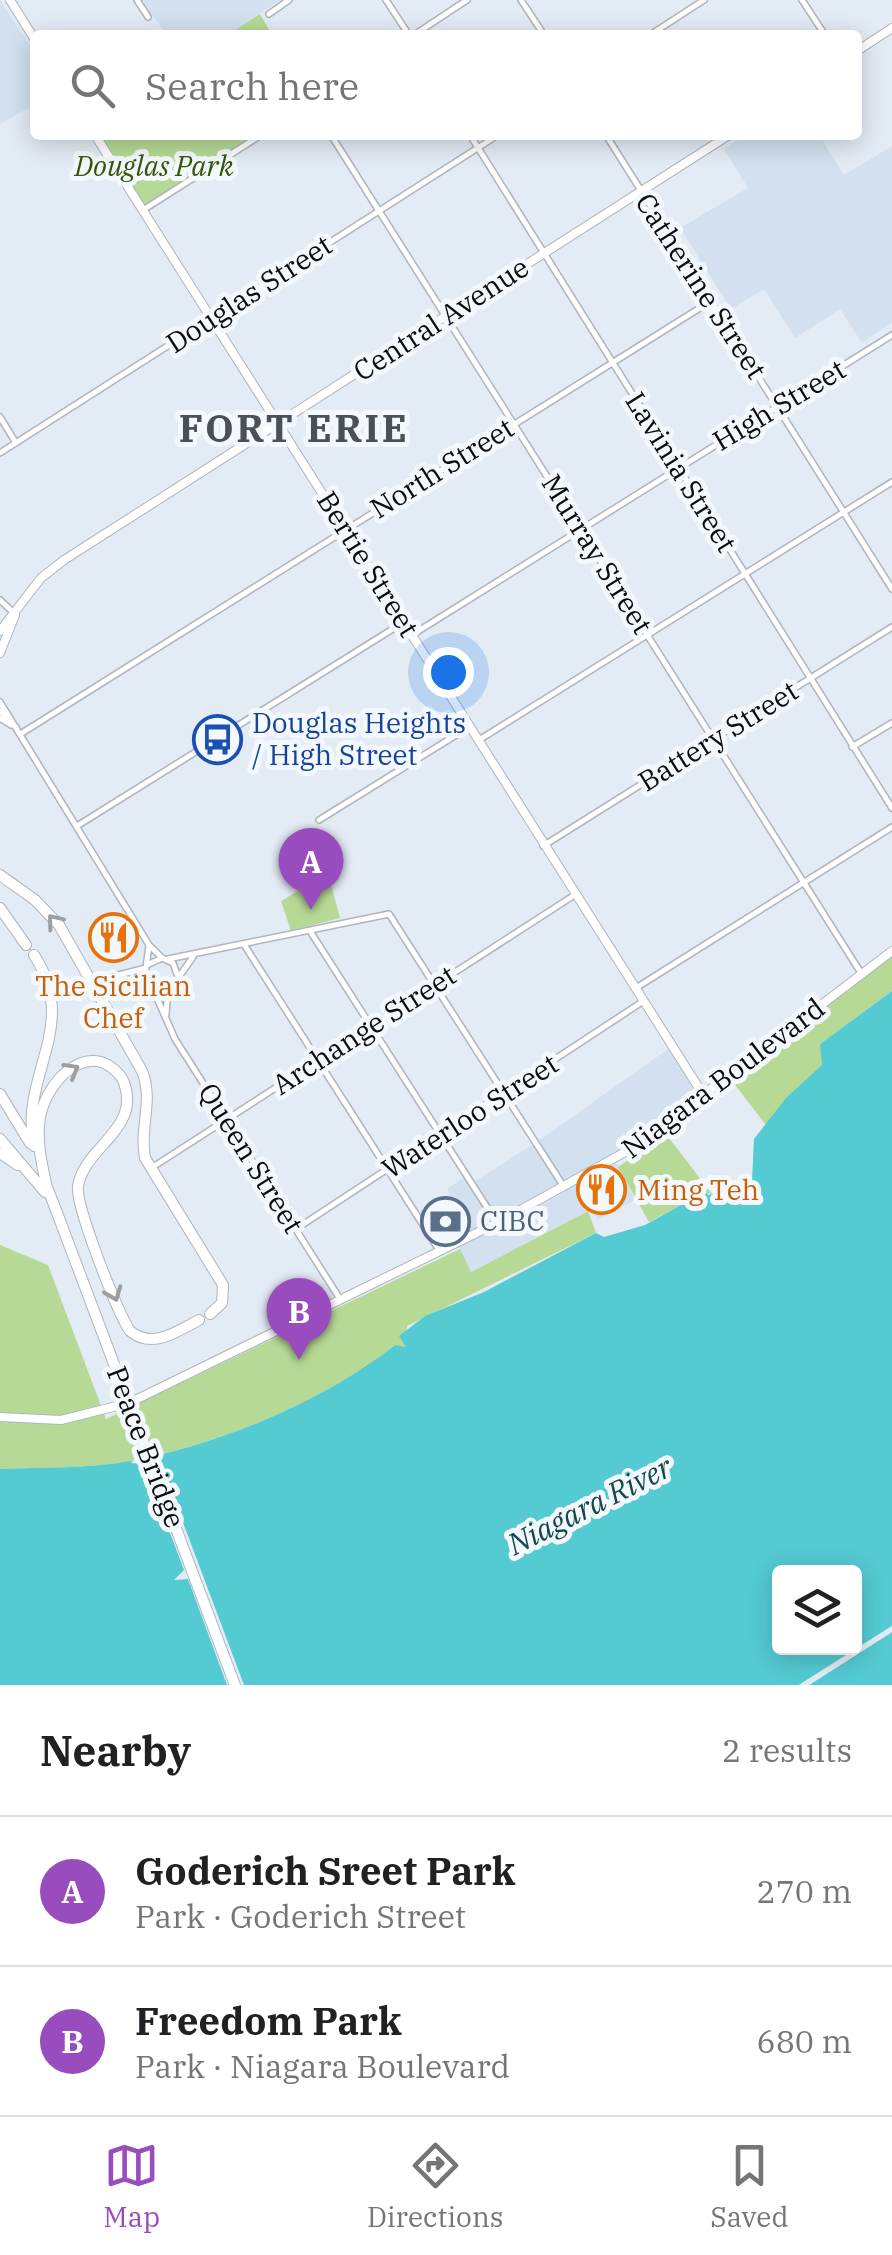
<!DOCTYPE html>
<html lang="en">
<head>
<meta charset="utf-8">
<style>
	:root { --surface:#fff; --page:#f6f6f6; --text:#202124; --muted:#757577; --line:#e0e0e0; --accent:#994cbd }
	body { margin:0; font-family:"IBM Plex Serif",serif; background:var(--page); color:var(--text) }
	.controls { position:absolute; right:30px; bottom:30px; display:grid; overflow:hidden; border-radius:10px; box-shadow:0 5px 25px #0003 }
	.controls button { width:90px; height:90px; display:grid; place-items:center; padding:0; border:0; border-bottom:2px solid var(--line); background:var(--surface); color:var(--text); font:50px sans-serif }
	.you { position:absolute; left:448px; top:672px; width:35px; height:35px; margin:-25px; border:8px solid #fff; border-radius:50%; background:#1a73e8; box-shadow:0 0 0 15px #1a73e833 }
	.badge { display:grid; place-items:center; width:65px; height:65px; border-radius:50%; background:var(--accent); color:#fff; font-size:32px; font-weight:700 }
	.pin { position:absolute; translate:-50% -82px; filter:drop-shadow(0 2px 5px #0008) }
	.pin::after { content:''; position:absolute; top:52px; width:35px; height:30px; background:inherit; clip-path:polygon(0 0,100% 0,50% 100%) }
	.list { margin:0; padding:0; list-style:none }
	h2 { display:flex; justify-content:space-between; align-items:center; height:130px; margin:0; padding:0 40px; font-size:42px }
	h2 small { font-size:32px; font-weight:400; color:var(--muted) }
	.list li { display:grid; grid-template-columns:65px 1fr auto; gap:30px; align-items:center; box-sizing:border-box; height:150px; padding:0 40px; border-top:2px solid var(--line) }
	.list b { display:block; font-size:38px; white-space:nowrap }
	.list p { margin:0; font-size:32px; white-space:nowrap; color:var(--muted) }
	.list em { font-size:32px; font-style:normal; color:var(--muted) }
	.icon { flex:none; width:55px; height:55px; fill:none; stroke:currentColor; stroke-width:2; stroke-linecap:round; stroke-linejoin:round }
	.map { position:relative; flex:none; width:892px; height:1685px; overflow:hidden }
	.search { position:absolute; background:var(--surface); box-shadow:0 5px 25px #0003; left:30px; right:30px; top:30px; height:110px; display:flex; align-items:center; gap:25px; box-sizing:border-box; padding:0 35px; border-radius:10px; color:var(--muted); font-size:38px }
	.sheet { height:430px; background:var(--surface) }
	nav { display:flex; justify-content:space-around; align-items:center; box-sizing:border-box; height:140px; border-top:2px solid var(--line); background:var(--surface); font-size:28px; color:var(--muted) }
	nav a { display:grid; justify-items:center; gap:5px }
	nav .on { color:var(--accent) }
	.map>svg:first-child { display:block }
	.built { fill:#d2e0ef }
	.green { fill:#b6da95 }
	.water { fill:#54cad3; fill-rule:evenodd }
	.pier { fill:#e3ebf4 }
	.lines { fill:none; stroke-linecap:round; stroke-linejoin:round }
	.street-casing { stroke:#adb5be; stroke-width:8 }
	.secondary-casing { stroke:#adb5be; stroke-width:10 }
	.highway-casing { stroke:#adb5be; stroke-width:12 }
	.street { stroke:#fff; stroke-width:5 }
	.secondary { stroke:#fff; stroke-width:8 }
	.highway { stroke:#fff; stroke-width:10 }
	.highway-bridge-casing { stroke:#adb5be; stroke-width:12; stroke-linecap:butt }
	.highway-bridge { stroke:#fff; stroke-width:10 }
	.oneway { stroke:#9d9e9f }
	.labels { text-anchor:middle; stroke-width:10; stroke-linejoin:round; paint-order:stroke }
	.park-label { font-size:28px; font-style:italic; fill:#355606; stroke:#f3f8fd }
	.street-label { font-size:28px; fill:#090c0f; stroke:#f3f8fd }
	.transit-label { font-size:28px; fill:#164399; stroke:#f3f8fd; text-anchor:start }
	.food-label { font-size:28px; fill:#c56008; stroke:#f3f8fd }
	.service-label { font-size:28px; fill:#4e5e75; stroke:#f3f8fd; text-anchor:start }
	.water-label { font-size:30px; font-style:italic; fill:#13484c; stroke:#f3f8fd }
	.district-label { font-size:38px; font-weight:bold; letter-spacing:2.5px; fill:#495057; stroke:#f3f8fd }
</style>
</head>
<body>
<div class="map">
<svg width="892" height="1685" viewBox="0 0 892 1685">
	<rect width="100%" height="100%" fill="#e3ebf4"/>
	<path class="built" d="M0,0L35,53V104L0,124Z
		M141,0H280L227,35H167Z
		M745,135H819L844,175L892,146V322L862,343L840,309L795,338L764,289L731,309L680,228L748,188L724,149Z
		M671,1047L704,1096L614,1159L635,1200L598,1219L591,1209L471,1272L457,1244L441,1252L421,1220L453,1199L447,1189L466,1176L472,1183L540,1140Z"/>
	<path class="green" d="M260,14L272,35H227Z
		M96,135H261L143,210Z
		M324,876L332,888L340,918L291,931L281,901Z
		M892,955V991L820,1044L823,1065L766,1125L732,1081Z
		M666,1134L712,1194L690,1192L681,1205L649,1222L618,1167Z
		M588,1211L596,1233L407,1326L406,1348L395,1345C324,1401 219,1445 130,1461C88,1469 43,1467 0,1469V1245L48,1265L106,1419L460,1249L471,1272Z"/>
	<path class="water" d="M892,991V1626L799,1685H0V1469C43,1467 88,1469 130,1461C219,1445 324,1401 395,1345L406,1347L399,1336L425,1316L484,1292L596,1233L604,1237L645,1225L681,1205L696,1188L709,1195L752,1181L754,1139L786,1098L822,1065L820,1044ZM780,1572H854V1648H780Z
		M892,1632V1685H809Z"/>
	<path class="pier" d="M155,1448L244,1685H227L188,1579L174,1580L184,1570L144,1464L131,1463L140,1453Z
		M892,1626V1632L809,1685H799Z"/>
	<g class="lines">
		<defs>
			<path id="street" d="M137,0L148,17
				M386,0L409,35
				M521,0L544,35
				M802,0L825,35
				M269,14L289,0
				M414,35L467,0
				M650,35L704,0
				M331,135L861,973
				M470,135L892,808
				M606,135L892,589
				M143,210L261,135
				M0,417L16,443
				M0,453L498,135
				M0,600L15,614
				M412,635L892,335
				M0,702L149,945L162,958
				M0,711L16,727
				M0,718L11,725
				M22,733L711,301
				M479,740L892,482
				M852,747L892,723
				M319,820L469,727
				M77,826L404,622
				M543,846L892,627
				M310,931L497,1223
				M149,945L145,975L157,989L173,985L193,957
				M245,946L439,1250
				M168,959L389,914L564,1187
				M147,965L162,958L173,963L177,974
				M91,982L146,968
				M152,987L175,1039L340,1299
				M636,988L892,827
				M166,1014L168,990
				M156,1165L573,896
				M296,1229L642,1002"/>
			<path id="secondary" d="M10,0L35,40
				M857,51L892,28
				M95,135L704,1096
				M0,631L41,578L64,560L729,135
				M0,653L15,615
				M0,1417L61,1420L129,1403L497,1223L636,1146L892,951"/>
			<path id="highway" d="M0,875L35,900L59,925L142,1071C154,1101 139,1128 145,1158L223,1285L222,1303L210,1314
				M0,908L26,945
				M34,955C81,1027 19,1074 34,1146
				M0,1094L30,1143
				M0,1139L45,1192
				M0,1153L18,1165
				M45,1182L56,1210
				M47,1188C42,1165 36,1141 40,1117C47,1080 90,1036 122,1078C145,1128 85,1145 78,1186C75,1205 118,1314 130,1331C153,1350 177,1331 199,1320
				M221,1648L235,1685"/>
		</defs>
		<use href="#street" class="street-casing"/>
		<use href="#secondary" class="secondary-casing"/>
		<use href="#highway" class="highway-casing"/>
		<use href="#street" class="street"/>
		<use href="#secondary" class="secondary"/>
		<use href="#highway" class="highway"/>
		<defs>
			<path id="highway-bridge" d="M56,1210L221,1648"/>
		</defs>
		<use href="#highway-bridge" class="highway-bridge-casing"/>
		<use href="#highway-bridge" class="highway-bridge"/>
	</g>
	<defs><path id="oneway-chevron" d="M-2-3.5L2.5 0L-2 3.5" fill="none" stroke-width="1.6" stroke-linecap="round" stroke-linejoin="round" transform="scale(2.5)"/></defs>
	<g class="oneway">
		<use href="#oneway-chevron" transform="translate(54 921) rotate(-129)"/>
		<use href="#oneway-chevron" transform="translate(72 1070) rotate(-30)"/>
		<use href="#oneway-chevron" transform="translate(114 1294) rotate(69)"/>
	</g>
	<defs>
		<symbol id="bus-ring" viewBox="-11 -11 22 22"><circle r="9.5" fill="#f3f8fd" stroke="#1a4fb4" stroke-width="1.5"/><path d="M-5-6H5V4H4V6H2V4H-2V6H-4V4H-5ZM-3.5-4V0h7V-4ZM-3.5 1.2v1.5H-2V1.2ZM2 1.2v1.5H3.5V1.2Z" fill="#1a4fb4"/></symbol>
		<symbol id="restaurant-ring" viewBox="-11 -11 22 22"><circle r="9.5" fill="#f3f8fd" stroke="#e8710a" stroke-width="1.5"/><path d="M-5-6h1v4h1v-4h1v4h1v-4h1v5L-1.5 .5V6h-2V.5L-5-1ZM5-6V6H3V1.5H1.5Q1.5-4 5-6Z" fill="#e8710a"/></symbol>
		<symbol id="bank-ring" viewBox="-11 -11 22 22"><circle r="9.5" fill="#f3f8fd" stroke="#5c6f8a" stroke-width="1.5"/><path d="M-6-4H6V4H-6ZM0-2.3a2.3 2.3 0 1 0 0 4.6a2.3 2.3 0 1 0 0-4.6Z" fill="#5c6f8a"/></symbol>
	</defs>
	<g fill-rule="evenodd">
		<use href="#bus-ring" x="190" y="712" width="55" height="55"/>
		<use href="#restaurant-ring" x="86" y="910" width="55" height="55"/>
		<use href="#restaurant-ring" x="574" y="1162" width="55" height="55"/>
		<use href="#bank-ring" x="418" y="1194" width="55" height="55"/>
	</g>
	<g class="labels">
		<g class="park-label">
			<text x="154" y="176">Douglas Park</text>
		</g>
		<g class="street-label">
			<text transform="translate(701 286) rotate(57)" y="10">Catherine Street</text>
			<text transform="translate(249 294) rotate(-33)" y="10">Douglas Street</text>
			<text transform="translate(441 319) rotate(-33)" y="10">Central Avenue</text>
			<text transform="translate(779 405) rotate(-31)" y="10">High Street</text>
			<text transform="translate(442 468) rotate(-32)" y="10">North Street</text>
			<text transform="translate(681 472) rotate(58)" y="10">Lavinia Street</text>
			<text transform="translate(597 554) rotate(58)" y="10">Murray Street</text>
			<text transform="translate(368 564) rotate(58)" y="10">Bertie Street</text>
			<text transform="translate(718 736) rotate(-32)" y="10">Battery Street</text>
			<text transform="translate(364 1030) rotate(-33)" y="10">Archange Street</text>
			<text transform="translate(723 1078) rotate(-37)" y="10">Niagara Boulevard</text>
			<text transform="translate(470 1116) rotate(-33)" y="10">Waterloo Street</text>
			<text transform="translate(251 1158) rotate(58)" y="10">Queen Street</text>
			<text transform="translate(146 1447) rotate(69)" y="10">Peace Bridge</text>
		</g>
		<g class="transit-label">
			<text x="252" y="733">Douglas Heights<tspan x="252" dy="32">/ High Street</tspan></text>
		</g>
		<g class="food-label">
			<text x="113" y="996">The Sicilian<tspan x="113" dy="32">Chef</tspan></text>
			<text x="637" y="1200" text-anchor="start">Ming Teh</text>
		</g>
		<g class="service-label">
			<text x="480" y="1231">CIBC</text>
		</g>
		<g class="water-label">
			<text transform="translate(590 1506) rotate(-27)" y="10">Niagara River</text>
		</g>
		<g class="district-label">
			<text x="294" y="442">FORT ERIE</text>
		</g>
	</g>
</svg>
<div class="controls">
<button><svg class="icon" aria-label="layers" viewBox="0 0 24 24"><path d="M12 4l9 5-9 5-9-5zM3 14l9 5 9-5"/></svg></button>
</div>
<div class="you"></div>
<div class="pin badge" style="left:311px;top:910px">A</div>
<div class="pin badge" style="left:299px;top:1360px">B</div>
<div class="search"><svg class="icon" aria-label="search" viewBox="0 0 24 24"><circle cx="10" cy="10" r="6"/><path d="M15 15l6 6"/></svg>Search here</div>
</div>
<section class="sheet">
<h2>Nearby<small>2 results</small></h2>
<ul class="list">
<li><span class="badge">A</span><div><b>Goderich Sreet Park</b><p>Park · Goderich Street</p></div><em>270 m</em></li>
<li><span class="badge">B</span><div><b>Freedom Park</b><p>Park · Niagara Boulevard</p></div><em>680 m</em></li>
</ul>
</section>
<nav>
<a class="on"><svg class="icon" aria-label="map" viewBox="0 0 24 24"><path d="M3 6l6-2 6 2 6-2v14l-6 2-6-2-6 2zM9 4v14M15 6v14"/></svg>Map</a>
<a><svg class="icon" aria-label="directions" viewBox="0 0 24 24"><path d="M12 3l9 9-9 9-9-9zM9 14v-3h6M13 9l2 2-2 2"/></svg>Directions</a>
<a><svg class="icon" aria-label="saved" viewBox="0 0 24 24"><path d="M7 4h10v16l-5-4-5 4z"/></svg>Saved</a>
</nav>
</body>
</html>
